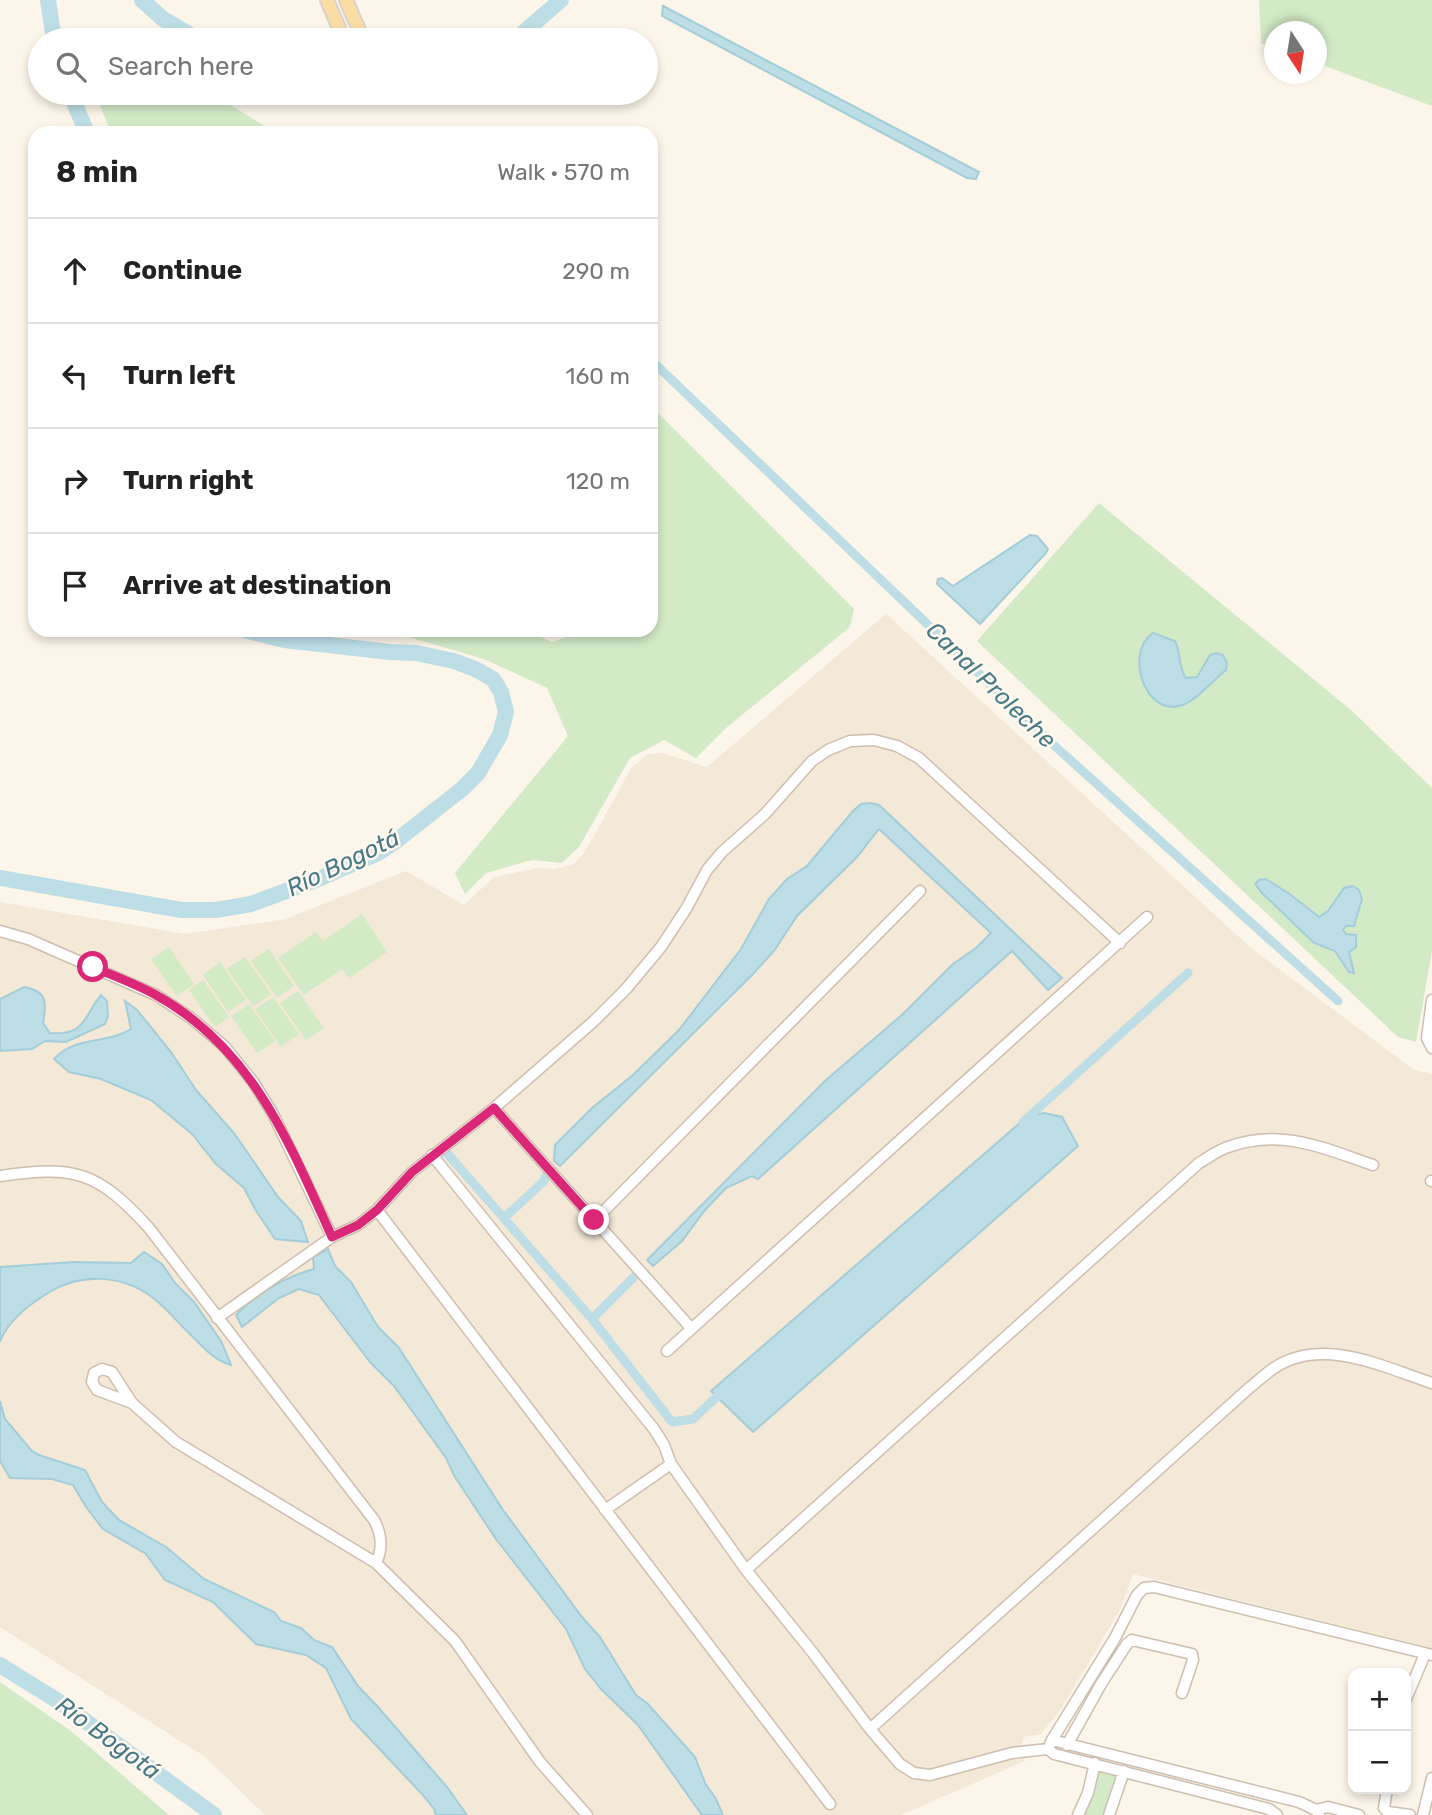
<!DOCTYPE html>
<html lang="en">
<head>
<meta charset="utf-8">
<style>
	:root { --surface:#fff; --page:#f2f2f2; --text:#222; --muted:#767676; --line:#e0e0e0 }
	body { margin:0; font-family:Rubik,sans-serif; background:var(--page); color:var(--text) }
	.controls { position:absolute; right:21px; bottom:21px; display:grid; overflow:hidden; border-radius:14px; box-shadow:0 4px 10px #0003 }
	.controls button { width:63px; height:63px; display:grid; place-items:center; padding:0; border:0; border-bottom:2px solid var(--line); background:var(--surface); color:var(--text); font:35px sans-serif }
	.compass { position:absolute; left:1264px; top:21px; width:63px; height:63px; border-radius:50%; background:var(--surface); box-shadow:0 4px 10px #0003; rotate:168deg }
	.stop { position:absolute; width:21px; height:21px; margin:-16px; border:5px solid #db2777; border-radius:50%; background:#fff }
	.stop.end { background:#db2777; border-color:#fff; box-shadow:0 2px 7px #0008 }
	.list { margin:0; padding:0; list-style:none }
	h2 { display:flex; justify-content:space-between; align-items:center; height:91px; margin:0; padding:0 28px; font-size:30px }
	h2 small { font-size:23px; font-weight:400; color:var(--muted) }
	.list li { display:grid; grid-template-columns:46px 1fr auto; gap:21px; align-items:center; box-sizing:border-box; height:105px; padding:0 28px; border-top:2px solid var(--line) }
	.list b { display:block; font-size:26px; white-space:nowrap }
	.list em { font-size:23px; font-style:normal; color:var(--muted) }
	.icon { flex:none; width:38px; height:38px; fill:none; stroke:currentColor; stroke-width:2; stroke-linecap:round; stroke-linejoin:round }
	.map { position:relative; flex:none; width:1432px; height:1815px; overflow:hidden }
	.search { position:absolute; background:var(--surface); box-shadow:0 4px 10px #0003; left:28px; top:28px; width:630px; height:77px; display:flex; align-items:center; gap:18px; box-sizing:border-box; padding:0 24px; border-radius:38px; color:var(--muted); font-size:26px }
	.panel { position:absolute; background:var(--surface); box-shadow:0 4px 10px #0003; left:28px; top:126px; width:630px; height:511px; border-radius:21px }
	.map>svg:first-child { display:block }
	.residential { fill:#f4e8d7 }
	.green { fill:#d3eac7 }
	.water { fill:#bddee6; stroke:#a3cdd8; stroke-width:2 }
	.lines { fill:none; stroke-linecap:round; stroke-linejoin:round }
	.canal { stroke:#bddee6; stroke-width:9 }
	.river { stroke:#bddee6; stroke-width:16 }
	.minor-casing { stroke:#cebeae; stroke-width:13 }
	.major-casing { stroke:#d9d2cd; stroke-width:16 }
	.minor { stroke:#fff; stroke-width:10 }
	.major { stroke:#f9dda3; stroke-width:12 }
	.route { stroke:#db2777; stroke-width:9 }
	.labels { text-anchor:middle; stroke-width:5; stroke-linejoin:round; paint-order:stroke }
	.water-label { font-size:24px; font-style:italic; fill:#467a89; stroke:#fff9ef }
</style>
</head>
<body>
<div class="map">
<svg width="1432" height="1815" viewBox="0 0 1432 1815">
	<rect width="100%" height="100%" fill="#fcf5e9"/>
	<path class="residential" d="M886,614L1251,948L1414,1070L1432,1074V1648L1133,1574L1121,1608L1061,1709L1041,1734L1024,1737L1021,1746L1011,1750L1023,1755L1025,1761L901,1815H265L204,1756L0,1627V902L185,934L286,919L406,871L464,905L494,877L539,868L554,869L574,864L586,850L632,767L648,754L662,753L707,767Z"/>
	<path class="green" d="M1259,0H1432V106L1317,63L1316,32H1274V48L1261,43Z
		M95,93H211L276,133H111Z
		M651,406L854,609L850,627L726,728L696,758L664,740L630,758L579,847L562,863L532,860L486,873L465,894L455,873L568,736L547,688L484,659L384,630H526L552,642L587,630H651Z
		M1099,503L1351,710L1432,788V951L1416,1042L1398,1037L977,641Z
		M362,914L387,952L349,978L342,969L304,995L278,958L316,932L323,941Z
		M169,947L194,984L177,996L151,959Z
		M269,949L294,986L277,998L251,961Z
		M245,957L271,994L253,1007L227,969Z
		M220,962L246,1000L228,1012L203,975Z
		M203,980L229,1017L215,1027L189,990Z
		M298,991L324,1028L306,1040L280,1003Z
		M273,997L299,1034L281,1047L255,1009Z
		M249,1004L275,1041L257,1053L231,1016Z
		M0,1682L71,1731L169,1815H0Z
		M1098,1770L1116,1776L1105,1815H1084Z"/>
	<path class="water" d="M663,6L979,172L976,179L967,178L662,16Z
		M1030,535L1037,536L1048,549L1046,553L980,624L937,584L938,579L942,578L953,586Z
		M1153,633L1175,641C1181,653 1178,667 1186,678L1197,677L1210,655L1216,653L1223,655L1227,663L1226,670C1213,680 1202,695 1187,703C1148,724 1122,654 1153,633Z
		M870,803L879,805L1062,978L1048,990L1012,951L758,1179L752,1176L726,1188L705,1210L682,1241L653,1266L647,1260L826,1080L903,1014L953,964L976,948L991,933L879,829L857,857L797,916L774,951L752,975L560,1166L554,1161L555,1145L592,1108L633,1075L679,1030L741,949L769,899L787,879L807,866L853,811L861,804Z
		M1266,879L1291,895L1319,917L1328,911L1344,888L1353,886L1359,890L1362,899L1354,926H1346L1343,930L1346,934L1356,935V947L1349,952L1354,973L1349,972L1335,951L1314,943L1262,893L1255,884L1259,880Z
		M24,987C47,991 47,1002 43,1023L50,1033C86,1036 83,1017 101,995L107,1001L108,1016L105,1024L66,1042L45,1041L32,1049L0,1051V999Z
		M125,1001L137,1010L171,1052L196,1090L234,1133L278,1197L301,1221L308,1242L275,1239L255,1209L244,1188L216,1164L192,1134L151,1100L101,1079L69,1072L54,1059C76,1035 106,1045 131,1029Z
		M1044,1113L1062,1117L1078,1146L753,1432L711,1391L1028,1116Z
		M328,1249L335,1266L351,1282L378,1327L399,1348L503,1510L582,1617L600,1637L636,1695L647,1703L695,1757L705,1783L716,1799L723,1815H702L638,1725L601,1689L585,1669L566,1629L496,1539L455,1477L446,1458L394,1386L370,1362L319,1295L299,1289L279,1298L242,1327L236,1315C258,1293 284,1277 314,1269L313,1257Z
		M144,1252L162,1264L175,1283L194,1302L221,1341L231,1365C214,1360 205,1349 193,1337C181,1326 171,1313 158,1302C127,1275 83,1271 48,1293C30,1304 8,1320 0,1342V1267L74,1262L131,1263Z
		M0,1401L5,1419L31,1450L39,1455L85,1470L102,1502L119,1520L166,1547L204,1579L274,1612L281,1621L301,1628L314,1640L332,1647L358,1686L378,1707L447,1787L467,1815H436L434,1809L422,1794L351,1719L326,1668L306,1655L256,1644L213,1602L165,1580L146,1554L103,1529L86,1507L73,1485L52,1479L10,1478L0,1461Z"/>
	<g class="lines">
		<path class="canal" d="M651,360L1057,748L1338,1001
			M1023,1122L1188,973
			M445,1151L592,1319L672,1422L693,1419L723,1391
			M504,1218L543,1182L546,1176
			M592,1319L638,1273"/>
		<path class="river" d="M48,0L54,40
			M142,0L163,19L199,40
			M515,40L561,0
			M70,93L87,133
			M298,93L326,96L384,93
			M0,878L181,910H216L251,904L316,880L378,853L396,841L462,789L478,773L500,735L506,712L501,692L493,679L475,669L454,661L416,653L390,652L284,640L244,630
			M0,1665L58,1701L214,1815"/>
		<defs>
			<path id="minor" d="M0,931L28,939L156,995L191,1018L224,1046L254,1083L273,1114L332,1237
				M1432,1000L1427,1038L1432,1048
				M494,1108L691,1328
				M432,1155L654,1429L664,1445L671,1464L746,1570L813,1653L870,1729L900,1764L914,1773L930,1775L1012,1753L1048,1749L1054,1754L1269,1809L1277,1815
				M0,1176C75,1165 97,1171 149,1228L374,1520C382,1535 383,1548 376,1563
				M1431,1181H1432
				M377,1210L830,1804
				M595,1220L920,891
				M217,1318L332,1237L358,1225L377,1210L412,1172L494,1108L594,1021L626,989L661,947L686,909L707,870L722,852L765,814L812,761L828,750L850,741L874,740L897,746L919,758L1120,943
				M667,1351L1147,917
				M132,1403L97,1390L92,1382L94,1373L102,1369L112,1372L132,1403L176,1442L376,1563L455,1641L540,1762L587,1815
				M605,1510L671,1464
				M746,1570L1199,1163C1209,1157 1218,1150 1228,1147C1282,1128 1323,1148 1373,1165
				M1406,1699L1425,1654
				M870,1729L1248,1389C1257,1382 1265,1374 1274,1368C1323,1336 1383,1367 1432,1383
				M1052,1740L1299,1802L1316,1810L1319,1815
				M1067,1745L1101,1684L1127,1644L1132,1640L1192,1654L1193,1660L1182,1693
				M1048,1749L1052,1740L1115,1638L1137,1595L1144,1588L1154,1587L1432,1655
				M1387,1789L1384,1808L1388,1812L1410,1815
				M1316,1810L1328,1807L1359,1815
				M1078,1815L1088,1793L1095,1763
				M1109,1815L1124,1771
				M1423,1815L1432,1778"/>
			<path id="major" d="M327,0L339,28
				M346,0L359,30"/>
		</defs>
		<use href="#minor" class="minor-casing"/>
		<use href="#major" class="major-casing"/>
		<use href="#minor" class="minor"/>
		<use href="#major" class="major"/>
	</g>
	<g class="lines">
		<path class="route" d="M93,967C114,976 136,984 156,995C253,1049 289,1142 332,1237L358,1225L377,1210L412,1172L494,1108L594,1220"/>
	</g>
	<g class="labels">
		<g class="water-label">
			<text transform="translate(991 685) rotate(44)" y="8">Canal Proleche</text>
			<text transform="translate(343 863) rotate(-26)" y="8">Río Bogotá</text>
			<text transform="translate(108 1738) rotate(36)" y="8">Río Bogotá</text>
		</g>
	</g>
</svg>
<div class="controls">
<button>+</button>
<button>−</button>
</div>
<svg class="compass" viewBox="-18 -18 36 36"><path d="M0-13l5 13h-10z" fill="#e53935"/><path d="M0 13l5-13h-10z" fill="#767676"/></svg>
<div class="stop" style="left:93px;top:967px"></div>
<div class="stop end" style="left:594px;top:1220px"></div>
<div class="search"><svg class="icon" aria-label="search" viewBox="0 0 24 24"><circle cx="10" cy="10" r="6"/><path d="M15 15l6 6"/></svg>Search here</div>
<section class="panel">
<h2>8 min<small>Walk · 570 m</small></h2>
<ul class="list">
<li><svg class="icon" aria-label="ahead" viewBox="0 0 24 24"><path d="M12 20V5M6 11l6-6 6 6"/></svg><div><b>Continue</b></div><em>290 m</em></li>
<li><svg class="icon" aria-label="left" viewBox="0 0 24 24"><path d="M17 20v-9H6M10 6l-5 5 5 5"/></svg><div><b>Turn left</b></div><em>160 m</em></li>
<li><svg class="icon" aria-label="right" viewBox="0 0 24 24"><path d="M7 20v-9h11M14 6l5 5-5 5"/></svg><div><b>Turn right</b></div><em>120 m</em></li>
<li><svg class="icon" aria-label="arrive" viewBox="0 0 24 24"><path d="M6 21V4h12l-3 4 3 4H6"/></svg><div><b>Arrive at destination</b></div></li>
</ul>
</section>
</div>
</body>
</html>
